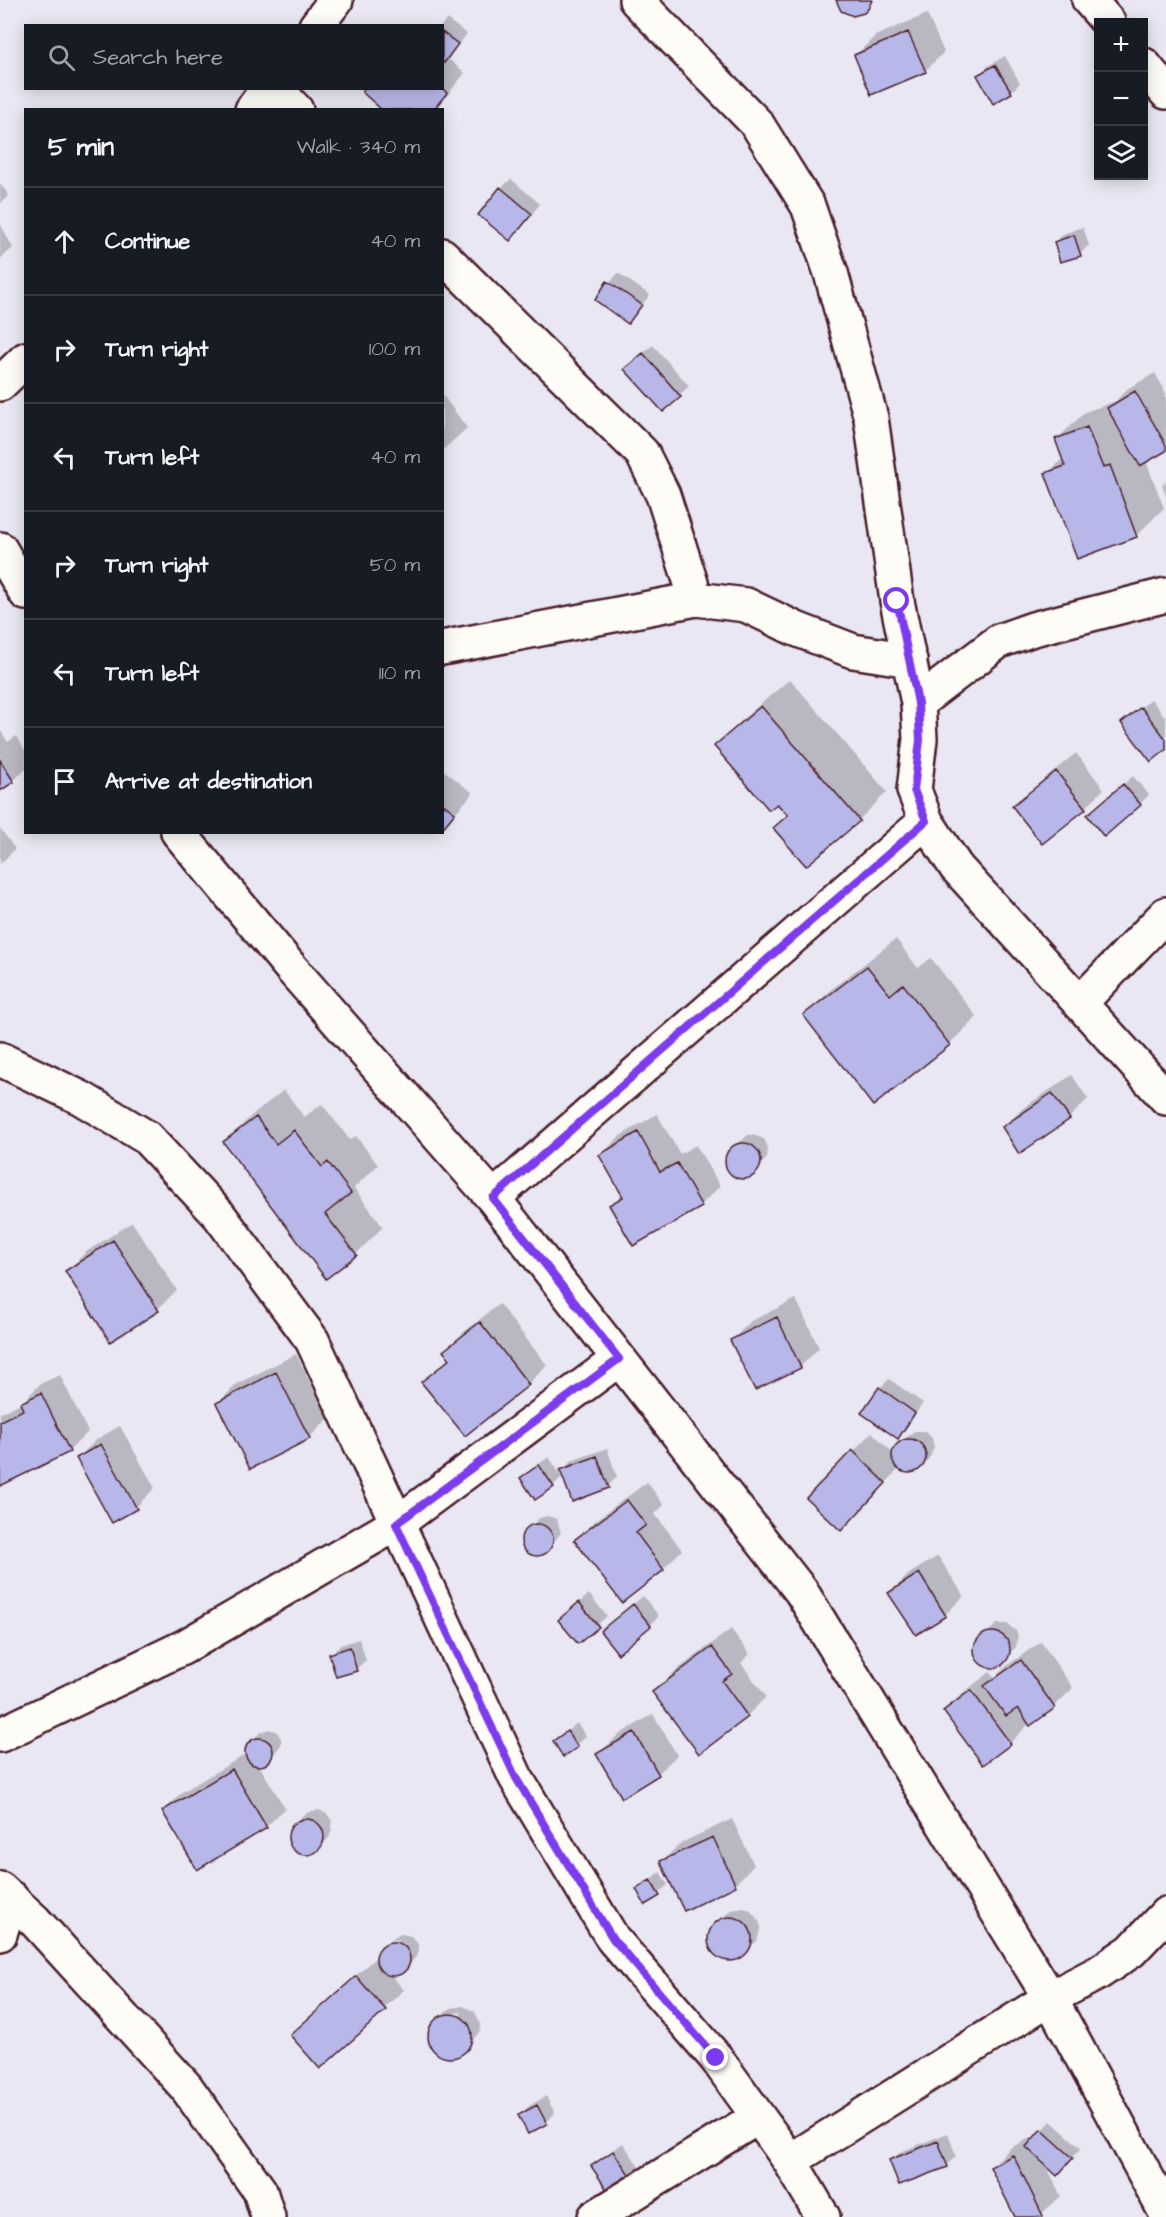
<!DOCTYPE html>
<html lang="en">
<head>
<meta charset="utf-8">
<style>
	:root { --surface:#171b24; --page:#242831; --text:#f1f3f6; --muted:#9ea1a6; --line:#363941 }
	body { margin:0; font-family:"Architects Daughter",sans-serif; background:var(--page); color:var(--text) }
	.controls { position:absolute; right:18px; top:18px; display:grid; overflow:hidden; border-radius:0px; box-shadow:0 3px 15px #0003 }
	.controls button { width:54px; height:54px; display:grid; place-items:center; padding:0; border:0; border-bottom:2px solid var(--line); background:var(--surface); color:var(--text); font:30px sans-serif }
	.stop { position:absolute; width:18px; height:18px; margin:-14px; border:4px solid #7c3aed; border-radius:50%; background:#fff }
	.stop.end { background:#7c3aed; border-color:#fff; box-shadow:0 2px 6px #0008 }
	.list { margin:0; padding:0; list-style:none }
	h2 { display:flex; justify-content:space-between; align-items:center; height:78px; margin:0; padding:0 24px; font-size:26px }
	h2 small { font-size:20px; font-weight:400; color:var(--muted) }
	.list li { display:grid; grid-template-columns:39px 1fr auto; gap:18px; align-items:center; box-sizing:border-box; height:108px; padding:0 24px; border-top:2px solid var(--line) }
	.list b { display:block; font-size:22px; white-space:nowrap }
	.list em { font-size:20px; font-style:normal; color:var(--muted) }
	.icon { flex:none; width:33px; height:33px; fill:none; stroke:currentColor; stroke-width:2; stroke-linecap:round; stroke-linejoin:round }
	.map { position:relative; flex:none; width:1166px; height:2217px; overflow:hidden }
	.search { position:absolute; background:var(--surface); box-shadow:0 3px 15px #0003; left:24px; top:24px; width:420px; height:66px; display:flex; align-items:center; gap:15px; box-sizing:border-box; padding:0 21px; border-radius:0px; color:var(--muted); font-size:22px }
	.panel { position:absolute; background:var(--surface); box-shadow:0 3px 15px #0003; left:24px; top:108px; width:420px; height:726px; border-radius:0px }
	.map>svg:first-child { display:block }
	.shadow { fill:#0003 }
	.building { fill:#b7b7e9; stroke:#4a1f2b; stroke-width:1.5 }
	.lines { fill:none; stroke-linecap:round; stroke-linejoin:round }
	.minor-casing { stroke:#4a1f2b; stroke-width:38 }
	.minor { stroke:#fdfcf7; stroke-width:33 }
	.route { stroke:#7c3aed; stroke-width:8 }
</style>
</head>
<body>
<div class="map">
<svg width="1166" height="2217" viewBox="0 0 1166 2217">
	<rect width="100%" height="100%" fill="#e8e7f3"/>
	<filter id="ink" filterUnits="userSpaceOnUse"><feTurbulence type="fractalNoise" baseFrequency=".0167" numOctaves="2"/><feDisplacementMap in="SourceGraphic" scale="12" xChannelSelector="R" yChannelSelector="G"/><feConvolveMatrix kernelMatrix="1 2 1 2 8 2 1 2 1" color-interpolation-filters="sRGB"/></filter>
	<g filter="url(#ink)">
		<path class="shadow" d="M927,14L944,52L925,71L856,55L875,36Z
			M447,19L467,34L447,58L465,73L435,110H385L442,88L441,26Z
			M1005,56L1020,83L1011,92L979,76L988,66Z
			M511,179L540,204L519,230L501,188Z
			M0,184L9,195L0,204Z
			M0,223L13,248L0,259Z
			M1083,227L1089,245L1080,254L1055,242L1065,233Z
			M618,273L650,295L628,322L597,299Z
			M653,345L689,386L663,410L635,359Z
			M1155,373L1166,393V449L1146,461L1164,508L1136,536L1047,474L1064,457L1057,439L1085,412L1116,401L1127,389Z
			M442,394L467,428L442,451Z
			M1166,481V497L1162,485Z
			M790,679L887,792L859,820L806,864L789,814L716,746L744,718Z
			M1151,699L1166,718V748L1123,723Z
			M0,730L8,742L16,736L26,752V769L13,781L0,789Z
			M1076,753L1104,789L1085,808L1014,807L1033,788Z
			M442,769L473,793L442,828Z
			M1133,776L1149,795L1140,804L1098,806Z
			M0,828L15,849L0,864Z
			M896,939L918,968L931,958L977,1017L949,1044L805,1015L833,988Z
			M1072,1075L1088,1099L1069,1118L1020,1152L1004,1127L1023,1108Z
			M284,1090L304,1117L322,1104L350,1140L356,1136L378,1165L354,1188L383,1227L356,1254L225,1142L253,1114Z
			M657,1114L680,1154L696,1145L720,1186L701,1205H611L622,1194L601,1155L620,1136Z
			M748,1135H753L764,1139L768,1148L767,1158L750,1176L739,1178L735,1176L728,1168L727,1157L729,1152Z
			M132,1222L177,1290L158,1309L110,1340L67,1271L86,1252Z
			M796,1299L819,1348L800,1367L732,1340L751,1321Z
			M499,1304L547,1365L528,1384L423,1382L450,1357L445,1351L464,1332Z
			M296,1354L328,1419L309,1438L218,1403L237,1384Z
			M60,1375L88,1432L69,1451L0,1484V1413L23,1402L40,1384Z
			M889,1379L923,1403L907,1427L898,1437L880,1388Z
			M120,1426L155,1488L136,1507L78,1458L97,1439Z
			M914,1431H924L932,1438L934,1447L930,1457L920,1467L911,1471L900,1468L860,1510L809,1498L872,1432L893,1453L896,1447Z
			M607,1448L617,1477L608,1486L562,1471L571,1461Z
			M549,1457L562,1477L553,1486L522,1478L531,1469Z
			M647,1482L664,1505L655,1514L682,1550L663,1569L576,1540L595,1521Z
			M548,1516L557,1519L561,1533L546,1551L538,1554L526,1549L522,1541L523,1536L539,1518Z
			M938,1556L964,1596L945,1615L890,1593L909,1574Z
			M589,1594L607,1616L578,1642L560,1620Z
			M643,1596L659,1616L650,1625L611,1622Z
			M997,1624H1007L1016,1631L1018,1636L1016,1647L998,1664L987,1665L979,1660L976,1645L979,1640Z
			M731,1629L750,1654L741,1663L766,1697L747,1716L654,1692L673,1673Z
			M359,1639L366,1660L356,1669L331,1655L340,1645Z
			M1041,1642L1073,1688L1054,1707L1030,1723L1010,1743L945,1711L964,1692L990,1672L995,1678L1005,1667Z
			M653,1714L677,1755L658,1774L623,1795L598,1755L617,1736Z
			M577,1723L586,1736L564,1755L555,1741Z
			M269,1729L276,1731L281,1738V1745L267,1762L259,1765L285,1808L266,1827L197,1868L164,1811L182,1792L246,1754V1748L251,1741L261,1732Z
			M319,1810L327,1814L332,1821V1829L329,1838L319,1847L312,1853H303L295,1849L290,1842L289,1833L294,1825L303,1815L311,1811Z
			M732,1819L754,1865L735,1884L685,1909L662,1861L681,1843Z
			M660,1872L668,1885L646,1903L638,1890Z
			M744,1908L750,1910L759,1921L761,1927L757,1941L735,1960H728L715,1954L709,1941L711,1928L731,1910Z
			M402,1934L411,1936L418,1944V1954L411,1963L401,1973L390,1974L404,1990L320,2067L292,2035L375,1958L378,1961L379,1951L386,1944L399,1942V1939L389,1941L397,1935Z
			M463,2006L475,2012L481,2025L480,2031L463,2052L451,2057L444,2056L434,2048L430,2035L434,2022L440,2017L461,2015V2012L442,2015L450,2008Z
			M546,2096L555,2113L546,2123L520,2115L529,2106Z
			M1051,2121L1081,2148L1066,2165L1045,2163L1061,2196L1038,2217H1016L991,2167L1010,2148L1032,2137L1033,2141Z
			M948,2133L956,2156L947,2165L891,2161L900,2152Z
			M623,2143L646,2177L617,2200L593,2166L603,2157Z"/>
		<path class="building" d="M836,0H872L868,9L864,13L853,16L841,11Z
			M442,32L458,44L444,63L442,61Z
			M908,32L926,72L871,95L854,55Z
			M995,65L1012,93L993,104L977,75Z
			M366,88H442L447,93L433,110H382L362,92Z
			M500,187L532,214L510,241L478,215Z
			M1074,235L1081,256L1060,262L1054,242Z
			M607,281L642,305L628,324L595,300Z
			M643,353L681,397L663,412L624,369Z
			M1135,391L1166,445V451L1140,466L1107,408Z
			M1087,427L1103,468L1110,465L1137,537L1077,559L1045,473L1065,466L1055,439Z
			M761,706L860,821L806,866L773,828L788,815L777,804L769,810L714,746Z
			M1141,707L1166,739V750L1151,762L1121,723Z
			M0,760L14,782L0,791Z
			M1056,771L1086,809L1042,844L1012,806Z
			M1123,784L1141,805L1104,837L1087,815Z
			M442,803L455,813L442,829Z
			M867,966L890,995L903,984L950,1045L873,1106L803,1015Z
			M1052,1093L1070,1119L1019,1154L1002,1127Z
			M256,1117L276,1144L294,1130L322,1167L328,1162L351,1193L325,1214L357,1255L326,1279L223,1142Z
			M638,1132L660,1172L677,1163L702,1207L633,1246L609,1205L623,1197L599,1155Z
			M725 1161a18 18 0 1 1 36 0a18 18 0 1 1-36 0Z
			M113,1240L159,1311L110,1342L65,1271Z
			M777,1317L801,1368L755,1390L730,1340Z
			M480,1322L529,1385L465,1436L421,1382L450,1359L443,1351Z
			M276,1372L310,1439L250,1469L216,1403Z
			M879,1387L915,1413L898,1439L861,1413Z
			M41,1393L70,1452L0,1486V1421L23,1410L20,1403Z
			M892 1456a17 17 0 1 1 34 0a17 17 0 1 1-34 0Z
			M101,1444L137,1509L112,1523L76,1458Z
			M852,1450L886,1483L841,1531L806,1498Z
			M597,1456L609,1488L572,1502L560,1470Z
			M539,1465L554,1487L535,1500L520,1478Z
			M627,1500L646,1525L636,1533L664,1570L622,1603L574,1540Z
			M521 1540a16 16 0 1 1 32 0a16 16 0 1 1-32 0Z
			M919,1573L946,1616L916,1635L888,1593Z
			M579,1602L599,1627L578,1644L558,1620Z
			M633,1604L651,1626L618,1654L600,1631Z
			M974 1650a18 18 0 1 1 36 0a18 18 0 1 1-36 0Z
			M350,1647L357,1671L336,1677L329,1654Z
			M712,1647L732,1674L722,1681L748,1717L699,1754L652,1692Z
			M1021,1660L1055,1708L1030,1726L1018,1708L1006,1716L984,1686Z
			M971,1690L1011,1744L983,1765L943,1711Z
			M567,1731L578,1747L563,1757L553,1741Z
			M634,1732L659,1775L622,1798L596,1754Z
			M245 1752a14 14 0 1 1 28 0a14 14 0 1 1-28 0Z
			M232,1769L267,1828L197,1870L162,1811Z
			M288 1837a18 18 0 1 1 36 0a18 18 0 1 1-36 0Z
			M713,1837L736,1886L684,1911L660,1861Z
			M650,1880L660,1896L645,1905L636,1889Z
			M708 1939a22 22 0 1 1 44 0a22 22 0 1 1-44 0Z
			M376 1959a17 17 0 1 1 34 0a17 17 0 1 1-34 0Z
			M356,1976L386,2010L320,2069L290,2035Z
			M428 2036a22 22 0 1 1 44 0a22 22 0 1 1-44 0Z
			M537,2105L547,2124L528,2134L518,2115Z
			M1041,2129L1073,2158L1057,2176L1026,2147Z
			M938,2141L948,2167L899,2185L889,2160Z
			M613,2151L638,2187L616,2203L591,2166Z
			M1013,2155L1043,2216L1041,2217H1015L990,2167Z"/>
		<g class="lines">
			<defs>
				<path id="minor" d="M636,0L757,124L808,206L831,273L871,418L897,601L918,703L920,739L914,790L926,821L956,867L1166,1098
					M1089,0L1108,22
					M316,26L336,0
					M1144,65L1166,92
					M275,88L296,110
					M252,110L268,88
					M442,255L642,453L663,495L696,599
					M0,384L26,359
					M0,549L26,593
					M442,648L696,599L746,605L796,629L853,651L910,660
					M918,703L999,641L1033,629L1166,595
					M178,832L291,968L493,1198L801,1591L1050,1998L1166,2213
					M1080,1003L1166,914
					M0,1059L81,1098L146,1137L219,1215L312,1340L516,1778L613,1939L716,2058L790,2161L823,2217
					M493,1198L926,821
					M0,1735L184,1647L396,1524L619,1359
					M0,1889L35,1921L186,2087L260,2191L268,2217
					M0,1934L11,1898
					M790,2161L1050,1998L1098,1973L1131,1951L1166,1914
					M595,2217L758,2117"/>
			</defs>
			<use href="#minor" class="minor-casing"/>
			<use href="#minor" class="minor"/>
		</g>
	</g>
	<g class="lines" filter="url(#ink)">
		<path class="route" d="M716,2058L613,1939L516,1778L396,1524L619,1359L493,1198L926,821L914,790L920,740L918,703L897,601"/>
	</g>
</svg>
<div class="controls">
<button>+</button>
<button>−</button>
<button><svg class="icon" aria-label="layers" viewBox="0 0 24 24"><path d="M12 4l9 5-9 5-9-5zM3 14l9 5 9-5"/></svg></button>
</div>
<div class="stop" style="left:897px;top:601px"></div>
<div class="stop end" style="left:716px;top:2058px"></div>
<div class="search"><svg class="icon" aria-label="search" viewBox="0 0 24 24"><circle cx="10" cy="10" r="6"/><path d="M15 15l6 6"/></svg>Search here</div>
<section class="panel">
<h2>5 min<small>Walk · 340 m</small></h2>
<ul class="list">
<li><svg class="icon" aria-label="ahead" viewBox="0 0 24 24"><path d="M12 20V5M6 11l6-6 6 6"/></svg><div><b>Continue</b></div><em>40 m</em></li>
<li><svg class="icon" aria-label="right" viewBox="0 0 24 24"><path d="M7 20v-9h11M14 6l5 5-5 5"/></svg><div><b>Turn right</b></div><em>100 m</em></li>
<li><svg class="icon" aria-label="left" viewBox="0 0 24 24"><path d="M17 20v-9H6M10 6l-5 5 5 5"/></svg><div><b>Turn left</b></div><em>40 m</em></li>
<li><svg class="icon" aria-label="right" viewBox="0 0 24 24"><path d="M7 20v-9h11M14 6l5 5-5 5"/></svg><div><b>Turn right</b></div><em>50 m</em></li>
<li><svg class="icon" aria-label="left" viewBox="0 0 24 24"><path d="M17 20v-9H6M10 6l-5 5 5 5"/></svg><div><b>Turn left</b></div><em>110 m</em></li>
<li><svg class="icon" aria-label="arrive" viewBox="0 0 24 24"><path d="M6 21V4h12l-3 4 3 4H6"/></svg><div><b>Arrive at destination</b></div></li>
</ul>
</section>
</div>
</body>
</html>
